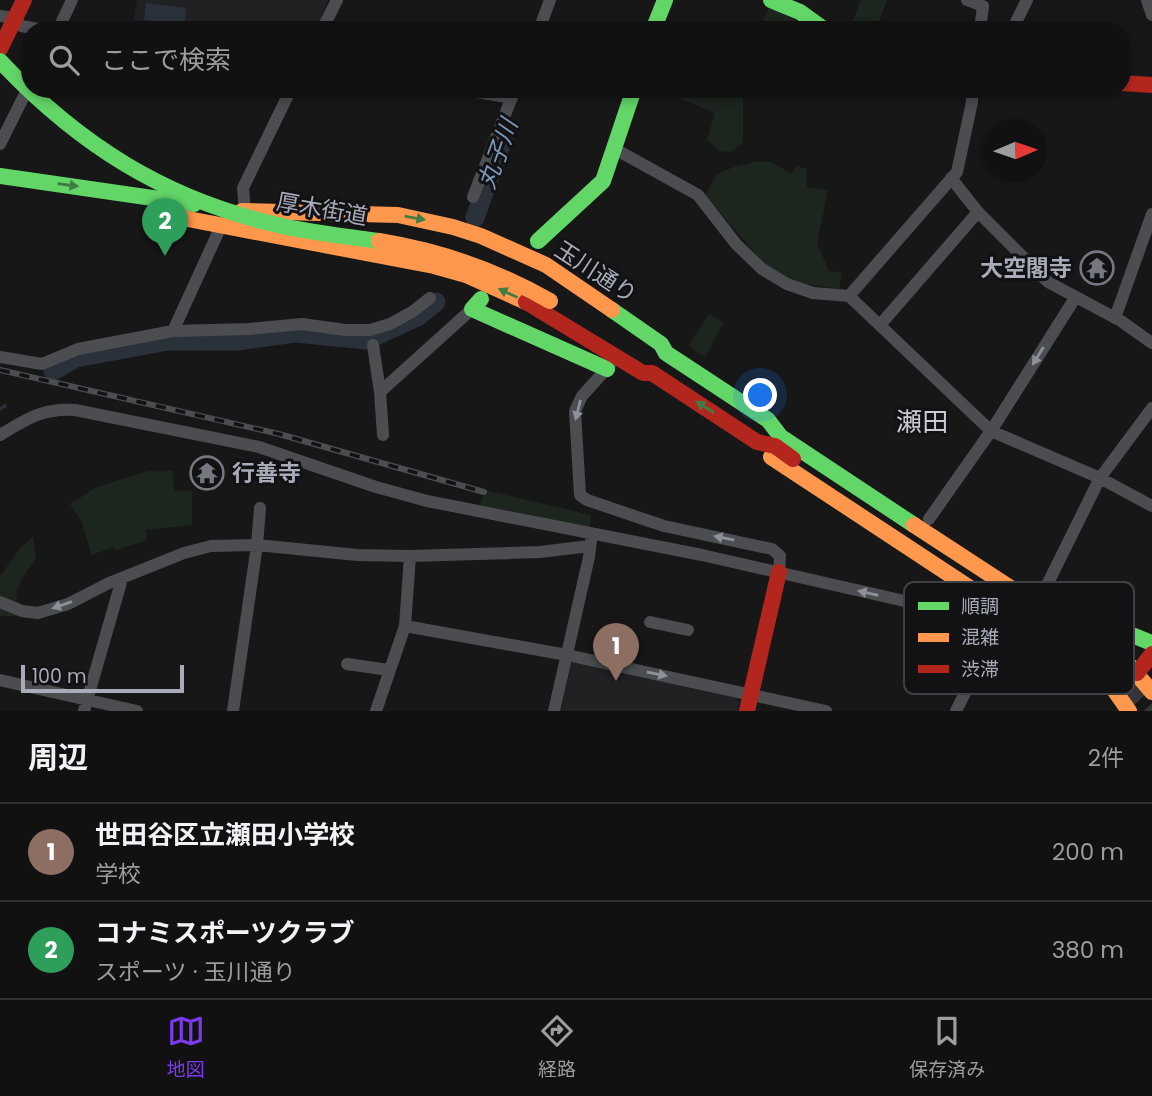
<!DOCTYPE html>
<html lang="ja">
<head>
<meta charset="utf-8">
<style>
	:root { --surface:#111112; --page:#1a1a1b; --text:#f1f3f6; --muted:#9c9d9f; --line:#303132; --accent:#7c3aed }
	body { margin:0; font-family:Poppins,"Noto Sans JP",sans-serif; background:var(--page); color:var(--text) }
	.compass { position:absolute; left:984px; top:119px; width:63px; height:63px; border-radius:50%; background:var(--surface); box-shadow:0 4px 10px #0003; rotate:88deg }
	.scale { position:absolute; left:21px; bottom:18px; width:163px; box-sizing:border-box; padding-left:7px; border:4px solid #a8acb9; border-top:0; font-size:19px; line-height:24px; white-space:nowrap; color:#a8acb9; -webkit-text-stroke:5px #121114; paint-order:stroke }
	.you { position:absolute; left:761px; top:396px; width:24px; height:24px; margin:-18px; border:5px solid #fff; border-radius:50%; background:#1a73e8; box-shadow:0 0 0 10px #1a73e833 }
	.badge { display:grid; place-items:center; width:46px; height:46px; border-radius:50%; background:var(--accent); color:#fff; font-size:23px; font-weight:700 }
	.pin { position:absolute; translate:-50% -58px; filter:drop-shadow(0 2px 4px #0008) }
	.pin::after { content:''; position:absolute; top:37px; width:24px; height:21px; background:inherit; clip-path:polygon(0 0,100% 0,50% 100%) }
	.list { margin:0; padding:0; list-style:none }
	h2 { display:flex; justify-content:space-between; align-items:center; height:91px; margin:0; padding:0 28px; font-size:30px }
	h2 small { font-size:23px; font-weight:400; color:var(--muted) }
	.list li { display:grid; grid-template-columns:46px 1fr auto; gap:21px; align-items:center; box-sizing:border-box; height:98px; padding:0 28px; border-top:2px solid var(--line) }
	.list b { display:block; font-size:26px; white-space:nowrap }
	.list p { margin:0; font-size:23px; white-space:nowrap; color:var(--muted) }
	.list em { font-size:23px; font-style:normal; color:var(--muted) }
	.icon { flex:none; width:38px; height:38px; fill:none; stroke:currentColor; stroke-width:2; stroke-linecap:round; stroke-linejoin:round }
	.map { position:relative; flex:none; width:1152px; height:711px; overflow:hidden }
	.search { position:absolute; background:var(--surface); box-shadow:0 4px 10px #0003; left:21px; right:21px; top:21px; height:77px; display:flex; align-items:center; gap:18px; box-sizing:border-box; padding:0 24px; border-radius:28px; color:var(--muted); font-size:26px }
	.sheet { height:287px; background:var(--surface) }
	nav { display:flex; justify-content:space-around; align-items:center; box-sizing:border-box; height:98px; border-top:2px solid var(--line); background:var(--surface); font-size:19px; color:var(--muted) }
	nav a { display:grid; justify-items:center; gap:4px }
	nav .on { color:var(--accent) }
	.map>svg:first-child { display:block }
	.built { fill:#212124 }
	.green { fill:#1d251f }
	.water { fill:#2a313b }
	.lines { fill:none; stroke-linecap:round; stroke-linejoin:round }
	.stream { stroke:#2a313b; stroke-width:3.5 }
	.river { stroke:#2a313b; stroke-width:19 }
	.highway-tunnel { stroke:#343538; stroke-width:23; stroke-dasharray:23 11; stroke-linecap:butt }
	.street { stroke:#4b4d51; stroke-width:12 }
	.fast { stroke:#63d668; stroke-width:16 }
	.slow { stroke:#ff974d; stroke-width:16 }
	.jam { stroke:#b3261e; stroke-width:16 }
	.rail-casing { stroke:#4b4d50; stroke-width:6 }
	.rail { stroke:#121114; stroke-width:3.5; stroke-dasharray:10; stroke-linecap:butt }
	.fast-bridge { stroke:#63d668; stroke-width:16 }
	.slow-bridge { stroke:#ff974d; stroke-width:16 }
	.oneway { fill:#3f7d42 }
	.oneway2 { fill:#8c909a }
	.labels { text-anchor:middle; stroke-width:6; stroke-linejoin:round; paint-order:stroke }
	.street-label { font-size:23px; fill:#a8acb9; stroke:#121114 }
	.poi-label { font-size:23px; font-weight:bold; fill:#a8acb9; stroke:#121114; text-anchor:end }
	.water-label { font-size:24px; font-style:italic; fill:#7d97b6; stroke:#121114 }
	.quarter-label { font-size:26px; fill:#c9cbd5; stroke:#121114 }
	.key { fill:#121114; stroke:#3f4046; stroke-width:2 }
	.key-label { font-size:19px; fill:#a8acb9 }
</style>
</head>
<body>
<div class="map">
<svg width="1152" height="711" viewBox="0 0 1152 711">
	<rect width="100%" height="100%" fill="#171718"/>
	<path class="built" d="M137,0H329L316,30H132Z
		M577,660L735,697L740,702L738,711H561L571,664Z"/>
	<path class="green" d="M860,0H887L876,30H847L852,26Z
		M769,7L800,22L794,30H759Z
		M656,89H696L722,97L724,89H747L743,99V143L731,152L719,151L707,140L715,113Z
		M755,162H772L791,174L797,166L806,169L807,187L828,190L817,243L829,271L842,272L839,289L800,283L766,266L705,195L717,174L734,167Z
		M709,314L724,323L705,357L688,346Z
		M148,471H173L174,491H192V525L146,530L147,540L116,550L114,547L91,555L82,522L70,504L97,487Z
		M485,490L591,515L590,529L480,505Z
		M33,537L36,559C20,580 13,590 17,616H0V576L22,546Z"/>
	<path class="water" d="M146,3L186,8L184,25L144,20Z"/>
	<g class="lines">
		<path class="stream" d="M0,409L5,406"/>
		<path class="river" d="M475,218L506,130
			M53,371L76,358L168,341H238L295,333L367,340L419,316L436,302"/>
		<path class="highway-tunnel" d="M1075,636L1120,676L1152,711"/>
		<path class="street" d="M967,0L983,6L980,30
			M1147,0L1152,15
			M0,16L15,18L21,26L44,30
			M58,30L72,0
			M322,30L337,0
			M539,30L550,0
			M1012,30L1027,0
			M459,89L512,98
			M0,144L28,88
			M615,149L698,195L736,244L762,269L787,284L813,293L849,296L991,431L1100,478L1152,506
			M951,178L978,212L1048,282L1121,321L1152,343
			M473,197L515,89
			M245,212L243,188L291,89
			M849,296L957,172L972,102V89
			M1115,318L1152,214
			M880,325L978,212
			M173,331L222,224
			M373,345L380,392L472,309
			M0,357L42,364L78,349L173,331L249,329L302,324L345,330H370L390,324L412,312L430,298
			M610,365L582,396L575,411L580,495L587,500L664,526L772,549L780,556L779,572
			M380,392L383,435
			M0,435C27,419 42,408 75,410L259,447L376,487L427,501L702,555L940,609L991,619L1005,612
			M929,519L991,431L1075,298
			M1043,593L1100,478L1152,408
			M0,602L22,611L38,613L68,604L109,583L184,553L211,546L257,545L357,555L410,556L540,552L590,546
			M650,622L688,630
			M405,626L567,655L826,711
			M347,664L389,670
			M0,680L137,711
			M84,711L122,579
			M233,711L257,545L260,508
			M376,711L405,626L410,556
			M554,711L589,557L591,540
			M956,711L1005,612"/>
		<path class="fast" d="M771,0L800,12L825,30
			M653,30L665,0
			M0,176L194,204
			M538,241L603,181L634,89
			M481,299L472,309L607,369
			M612,310L661,344L666,353L768,420L781,437L914,525
			M1087,617L1152,643"/>
		<path class="slow" d="M242,211L398,215L453,227L481,236L546,265L612,310
			M167,215L434,266L466,275L526,302
			M771,457L1093,669L1110,684L1129,711
			M914,525L1026,598L1075,636
			M1064,606L1123,658L1152,692"/>
		<path class="jam" d="M0,49L24,0
			M1122,83L1152,85
			M526,302L643,373H652L757,442L775,446L793,459
			M1137,673L1152,654
			M747,711L779,572"/>
		<defs>
			<path id="rail" d="M0,370L279,434L484,492"/>
		</defs>
		<use href="#rail" class="rail-casing"/>
		<use href="#rail" class="rail"/>
		<path class="fast-bridge" d="M0,61C79,145 165,199 278,225C311,233 345,236 379,241"/>
		<path class="slow-bridge" d="M379,241C440,251 496,270 550,301"/>
	</g>
	<defs><path id="oneway-solid" d="M-6-.8H1V-3.2L6.5 0L1 3.2V.8H-6Z" transform="scale(1.75)"/></defs>
	<g class="oneway">
		<use href="#oneway-solid" transform="translate(68 185) rotate(8)"/>
		<use href="#oneway-solid" transform="translate(415 218) rotate(10)"/>
		<use href="#oneway-solid" transform="translate(508 293) rotate(-155)"/>
		<use href="#oneway-solid" transform="translate(705 407) rotate(-147)"/>
	</g>
	<g class="oneway2">
		<use href="#oneway-solid" transform="translate(1038 356) rotate(122)"/>
		<use href="#oneway-solid" transform="translate(578 410) rotate(104)"/>
		<use href="#oneway-solid" transform="translate(724 538) rotate(-168)"/>
		<use href="#oneway-solid" transform="translate(868 593) rotate(-167)"/>
		<use href="#oneway-solid" transform="translate(62 605) rotate(161)"/>
		<use href="#oneway-solid" transform="translate(657 674) rotate(12)"/>
	</g>
	<defs>
		<symbol id="temple-ring" viewBox="-11 -11 22 22"><circle r="9.5" fill="#121114" stroke="#757881" stroke-width="1.5"/><path d="M0-6L5-2H3V0L6.5 2.5H4V6H1.5V3h-3V6H-4V2.5H-6.5L-3 0V-2H-5Z" fill="#757881"/></symbol>
	</defs>
	<g fill-rule="evenodd">
		<use href="#temple-ring" x="1078" y="249" width="38" height="38"/>
		<use href="#temple-ring" x="188" y="454" width="38" height="38"/>
	</g>
	<g class="labels">
		<g class="street-label">
			<text transform="translate(322 209) rotate(10)" y="8">厚木街道</text>
			<text transform="translate(596 272) rotate(33)" y="8">玉川通り</text>
		</g>
		<g class="poi-label">
			<text x="1072" y="276">大空閣寺</text>
			<text x="232" y="481" text-anchor="start">行善寺</text>
		</g>
		<g class="water-label">
			<text transform="translate(498 154) rotate(-70)" y="8">丸子川</text>
		</g>
		<g class="quarter-label">
			<text x="922" y="431">瀬田</text>
		</g>
	</g>
	<rect x="904" y="582" width="230" height="112" rx="10" class="key"/>
	<rect x="918" y="602" width="31" height="8" fill="#63d668"/>
	<rect x="918" y="633" width="31" height="9" fill="#ff974d"/>
	<rect x="918" y="665" width="31" height="8" fill="#b3261e"/>
	<g class="key-label">
		<text x="961" y="613">順調</text>
		<text x="961" y="644">混雑</text>
		<text x="961" y="676">渋滞</text>
	</g>
</svg>
<svg class="compass" viewBox="-18 -18 36 36"><path d="M0-13l5 13h-10z" fill="#e53935"/><path d="M0 13l5-13h-10z" fill="#9c9d9f"/></svg>
<div class="scale">100 m</div>
<div class="you"></div>
<div class="pin badge" style="left:616px;top:681px;background:#8d6e63">1</div>
<div class="pin badge" style="left:165px;top:256px;background:#2e9e5b">2</div>
<div class="search"><svg class="icon" aria-label="search" viewBox="0 0 24 24"><circle cx="10" cy="10" r="6"/><path d="M15 15l6 6"/></svg>ここで検索</div>
</div>
<section class="sheet">
<h2>周辺<small>2件</small></h2>
<ul class="list">
<li><span class="badge" style="background:#8d6e63">1</span><div><b>世田谷区立瀬田小学校</b><p>学校</p></div><em>200 m</em></li>
<li><span class="badge" style="background:#2e9e5b">2</span><div><b>コナミスポーツクラブ</b><p>スポーツ · 玉川通り</p></div><em>380 m</em></li>
</ul>
</section>
<nav>
<a class="on"><svg class="icon" aria-label="map" viewBox="0 0 24 24"><path d="M3 6l6-2 6 2 6-2v14l-6 2-6-2-6 2zM9 4v14M15 6v14"/></svg>地図</a>
<a><svg class="icon" aria-label="directions" viewBox="0 0 24 24"><path d="M12 3l9 9-9 9-9-9zM9 14v-3h6M13 9l2 2-2 2"/></svg>経路</a>
<a><svg class="icon" aria-label="saved" viewBox="0 0 24 24"><path d="M7 4h10v16l-5-4-5 4z"/></svg>保存済み</a>
</nav>
</body>
</html>
